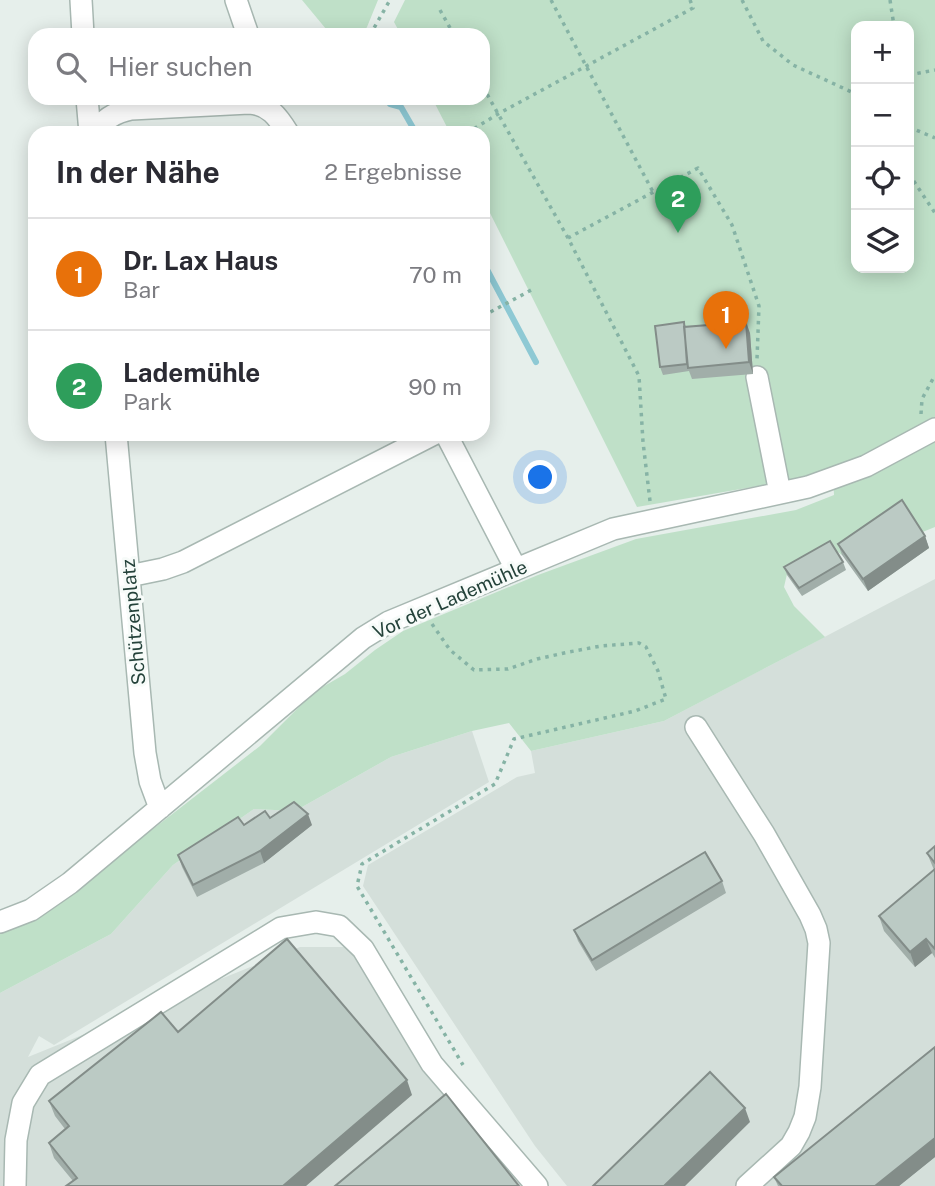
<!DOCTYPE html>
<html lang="de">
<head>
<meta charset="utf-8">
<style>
	:root { --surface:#fff; --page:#f7f7f7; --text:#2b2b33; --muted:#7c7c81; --line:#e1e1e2; --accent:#d93025 }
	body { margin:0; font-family:"Public Sans",sans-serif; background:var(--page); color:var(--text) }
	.controls { position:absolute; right:21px; top:21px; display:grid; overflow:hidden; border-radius:14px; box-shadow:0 4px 18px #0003 }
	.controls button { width:63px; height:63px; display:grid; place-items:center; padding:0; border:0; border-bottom:2px solid var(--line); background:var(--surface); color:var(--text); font:35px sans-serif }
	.you { position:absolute; left:541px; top:478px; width:24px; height:24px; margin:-18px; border:5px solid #fff; border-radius:50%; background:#1a73e8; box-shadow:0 0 0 10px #1a73e833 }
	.badge { display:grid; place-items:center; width:46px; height:46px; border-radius:50%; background:var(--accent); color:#fff; font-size:23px; font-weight:700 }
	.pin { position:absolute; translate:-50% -58px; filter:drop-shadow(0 2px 4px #0008) }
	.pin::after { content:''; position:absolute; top:37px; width:24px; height:21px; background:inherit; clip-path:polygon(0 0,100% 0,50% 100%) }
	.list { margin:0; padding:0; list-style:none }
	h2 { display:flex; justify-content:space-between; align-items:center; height:91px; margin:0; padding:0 28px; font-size:30px }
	h2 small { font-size:23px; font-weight:400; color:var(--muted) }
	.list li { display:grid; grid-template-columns:46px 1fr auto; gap:21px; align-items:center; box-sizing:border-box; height:112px; padding:0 28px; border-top:2px solid var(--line) }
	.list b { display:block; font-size:26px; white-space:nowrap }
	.list p { margin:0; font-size:23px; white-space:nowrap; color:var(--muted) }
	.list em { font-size:23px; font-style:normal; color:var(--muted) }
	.icon { flex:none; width:38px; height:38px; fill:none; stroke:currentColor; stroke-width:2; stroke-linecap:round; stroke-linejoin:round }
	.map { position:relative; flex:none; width:935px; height:1186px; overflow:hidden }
	.search { position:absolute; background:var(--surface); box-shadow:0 4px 18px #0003; left:28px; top:28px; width:462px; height:77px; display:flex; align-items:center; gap:18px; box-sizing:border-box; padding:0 24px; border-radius:21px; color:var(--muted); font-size:26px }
	.panel { position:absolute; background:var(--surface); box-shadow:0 4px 18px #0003; left:28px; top:126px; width:462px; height:315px; border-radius:21px }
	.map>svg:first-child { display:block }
	.built { fill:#d4dfda }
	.green { fill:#bfe0c8; fill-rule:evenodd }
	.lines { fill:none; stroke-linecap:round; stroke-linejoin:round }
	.stream { stroke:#8ec9d4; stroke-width:6 }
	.minor-casing { stroke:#a8b8b2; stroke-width:24 }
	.path { stroke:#86b3a5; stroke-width:3.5; stroke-dasharray:3.5 5; stroke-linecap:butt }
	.minor { stroke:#fff; stroke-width:21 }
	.wall { fill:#a1aea9 }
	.shaded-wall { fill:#838d89 }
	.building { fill:#bbcac4; stroke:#838d89; stroke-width:2 }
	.labels { text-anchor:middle; stroke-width:6; stroke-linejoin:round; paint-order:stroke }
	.street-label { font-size:19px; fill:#24423a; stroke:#f7fbf9 }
</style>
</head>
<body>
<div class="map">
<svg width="935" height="1186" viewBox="0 0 935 1186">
	<rect width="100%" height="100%" fill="#e6efeb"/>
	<path class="built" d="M935,579V1186H567L535,1146L363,886L368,865L517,777L535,773L531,751L664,721Z
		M472,731L489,782L54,1045L39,1036L28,1057L300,947H350L523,1186H0V993L111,934L173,865L254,809L295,811L391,757Z"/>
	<path class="green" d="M302,0H378L367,27L362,35H331Z
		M405,0H935V527L920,533L906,512L842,555L832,548L787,574L784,587L794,606L825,637L664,721L531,751L509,723L472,731L391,757L295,811L254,809L173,865L111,934L0,993V933L52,899L153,829L260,746L314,692L345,674L375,650L403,631L538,575L636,539L796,510L834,495L833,473L637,507L483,199V133H450L432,98H483V35H401L394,22ZM856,26H909V268H856Z"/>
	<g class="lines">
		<path class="stream" d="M386,98L390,104L401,107L416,133
			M483,262L536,362"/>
		<defs>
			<path id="minor" d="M81,0L83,35
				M236,0L248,35
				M87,98L90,133
				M95,133C103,119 116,112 131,109L249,103C269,104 278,117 288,133
				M757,377L780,493
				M116,434L145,753L150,781L160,808
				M446,434L516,569
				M129,576L163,569L183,562L434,434
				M696,727L764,834L810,915L816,929L819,943L810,1087L805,1117L799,1132L791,1146L747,1186
				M0,922L31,910L70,883L363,638L389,622L613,529L808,487L866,466L935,429
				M15,1186L16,1140L23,1103L40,1075L281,928L316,922L339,926L363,949L432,1064L537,1186"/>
		</defs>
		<use href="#minor" class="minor-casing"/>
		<path class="path" d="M551,0L653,192
			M742,0L763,41L793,65L856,94
			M890,0L894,26
			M440,10L454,35
			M370,35L390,0
			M909,75L935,70
			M483,87L568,238
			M909,127L935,138
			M467,133L498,114L693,8L690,0
			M909,174L935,213
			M483,316L535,288
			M921,414L922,399L935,375
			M650,501L643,442L639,376L568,238L698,168L732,225L759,306L757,359
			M432,624L450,650L474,670L508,669L537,659L569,652L601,646L639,643L646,647L658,671L666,699L635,711L514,739L495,784L362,864L357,886L463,1065"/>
		<use href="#minor" class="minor"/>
	</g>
	<path class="wall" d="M684,322L686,327L750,333L753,374L692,379L689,371L663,375L660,367Z
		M925,536L929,548L868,591L842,555L838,544Z
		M843,562L846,570L802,596L787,575L784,567Z
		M270,818L312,825L264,863L197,897L182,867L178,855L244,825Z
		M935,846V958L932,953L915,967L884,931L879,916L934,870L927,853Z
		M722,881L726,893L596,971L578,941L574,930Z
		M178,1032L412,1095L73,1181L54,1158L49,1143L65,1129L55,1116L49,1101Z
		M935,1047V1157L899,1186H778L774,1177Z"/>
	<path class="shaded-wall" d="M746,322L750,333L753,374L749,362Z
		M925,536L929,548L868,591L863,579Z
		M308,814L312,825L264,863L260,851Z
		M926,939L932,953L915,967L910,952Z
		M407,1080L412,1095L306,1186H283Z
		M745,1108L750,1122L685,1186H664Z
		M935,1138V1157L899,1186H875Z"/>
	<path class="building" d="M684,322L687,364L660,367L655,326Z
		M746,322L749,362L688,368L684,327Z
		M902,500L925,536L863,579L838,544Z
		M830,541L843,562L799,588L784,567Z
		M294,802L308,814L260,851L193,885L178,855L238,817L244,825L265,811L270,818Z
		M935,846V863L927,853Z
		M705,852L722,881L592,960L574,930Z
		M935,869V949L926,939L910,952L879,916Z
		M287,939L407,1080L283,1186H66L77,1178L49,1143L69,1126L49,1101L161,1012L178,1032Z
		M935,1047V1138L875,1186H782L774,1177Z
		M710,1072L745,1108L664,1186H593Z
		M446,1094L519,1186H335Z"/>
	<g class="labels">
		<g class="street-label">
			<text transform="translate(450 599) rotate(-24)" y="7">Vor der Lademühle</text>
			<text transform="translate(133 622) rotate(-95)" y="7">Schützenplatz</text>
		</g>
	</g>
</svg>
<div class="controls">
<button>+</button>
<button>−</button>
<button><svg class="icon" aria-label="locate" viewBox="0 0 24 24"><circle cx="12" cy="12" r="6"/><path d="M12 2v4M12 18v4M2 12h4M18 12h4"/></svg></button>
<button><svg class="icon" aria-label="layers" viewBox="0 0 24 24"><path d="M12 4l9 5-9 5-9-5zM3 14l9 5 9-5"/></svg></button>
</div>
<div class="you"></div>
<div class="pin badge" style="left:726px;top:349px;background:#e8710a">1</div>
<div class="pin badge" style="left:678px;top:233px;background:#2e9e5b">2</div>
<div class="search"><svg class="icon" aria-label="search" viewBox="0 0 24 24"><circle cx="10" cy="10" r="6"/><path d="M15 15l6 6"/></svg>Hier suchen</div>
<section class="panel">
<h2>In der Nähe<small>2 Ergebnisse</small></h2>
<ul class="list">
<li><span class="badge" style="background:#e8710a">1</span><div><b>Dr. Lax Haus</b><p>Bar</p></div><em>70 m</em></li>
<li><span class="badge" style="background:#2e9e5b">2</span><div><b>Lademühle</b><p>Park</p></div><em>90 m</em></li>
</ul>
</section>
</div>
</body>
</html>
